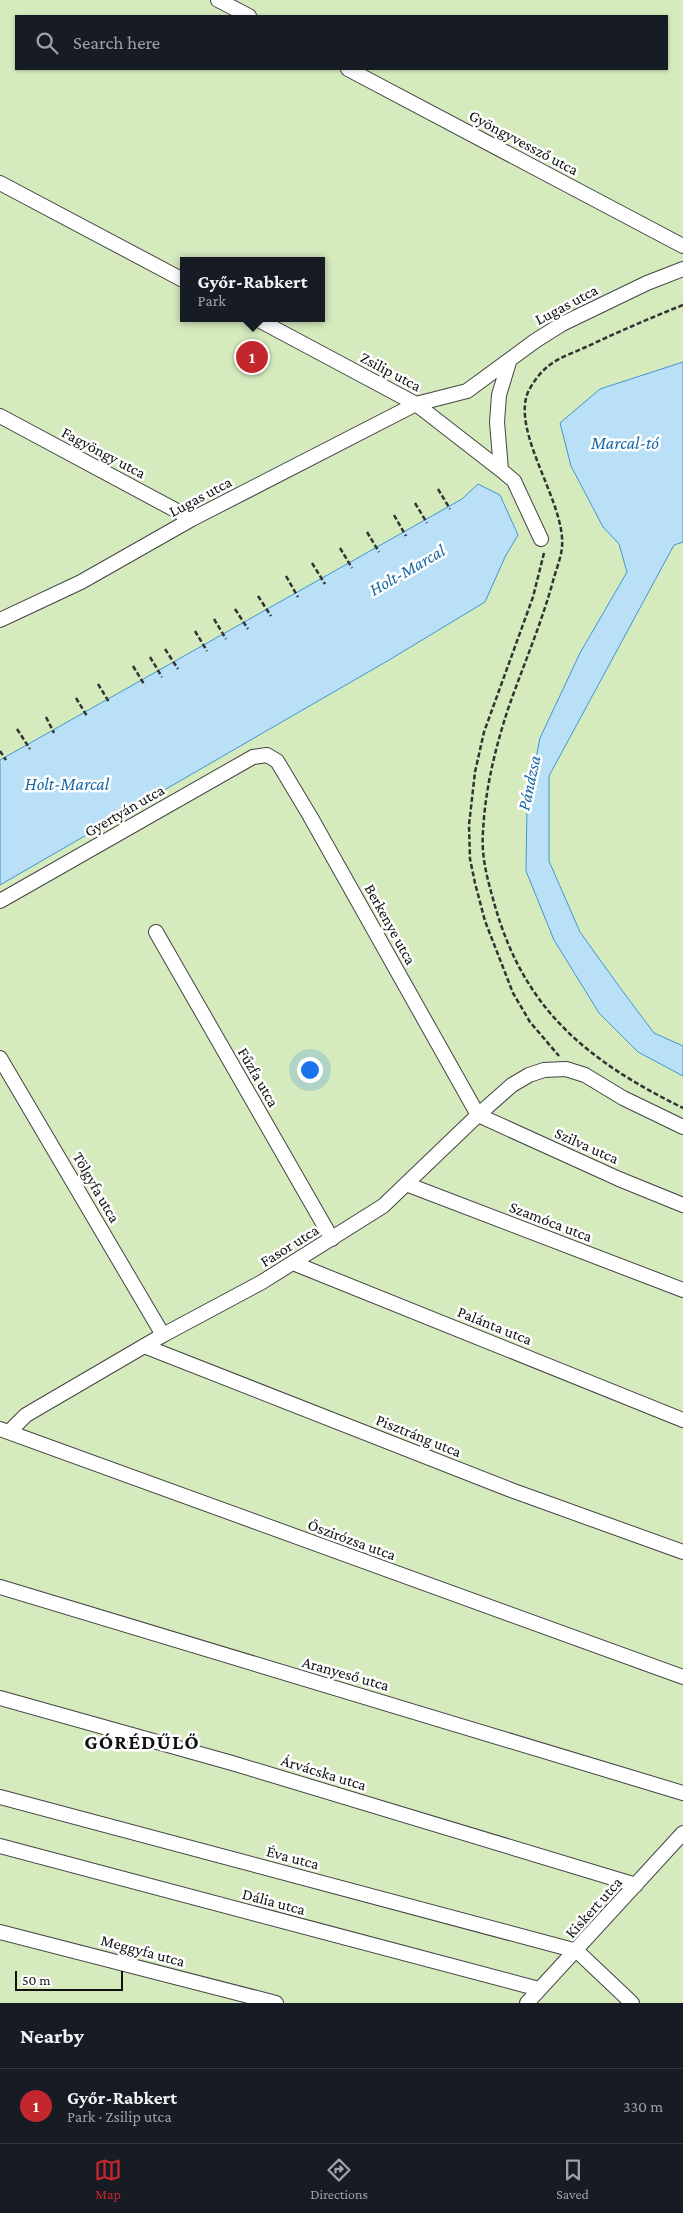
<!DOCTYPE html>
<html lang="en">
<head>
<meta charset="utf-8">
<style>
	:root { --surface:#171b24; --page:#20242c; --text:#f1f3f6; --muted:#9ea1a6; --line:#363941; --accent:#c4262e }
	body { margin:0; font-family:"Crimson Pro",serif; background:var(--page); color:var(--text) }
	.scale { position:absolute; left:15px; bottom:12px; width:108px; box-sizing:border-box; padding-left:5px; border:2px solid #111; border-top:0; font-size:14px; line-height:18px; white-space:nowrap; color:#111; -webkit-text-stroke:4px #fff; paint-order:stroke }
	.you { position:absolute; left:309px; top:1069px; width:18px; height:18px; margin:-12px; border:4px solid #fff; border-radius:50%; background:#1a73e8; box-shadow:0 0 0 8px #1a73e833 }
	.badge { display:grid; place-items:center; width:32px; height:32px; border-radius:50%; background:var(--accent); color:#fff; font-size:16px; font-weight:700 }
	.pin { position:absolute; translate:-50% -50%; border:2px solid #fff; box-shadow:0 1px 5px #0006 }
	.popup { position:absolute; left:180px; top:257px; width:145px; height:65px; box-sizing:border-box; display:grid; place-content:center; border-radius:0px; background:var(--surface); filter:drop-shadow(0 1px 4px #0005); font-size:16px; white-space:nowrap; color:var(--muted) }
	.popup b { font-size:19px; color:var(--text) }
	.popup::after { content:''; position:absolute; left:50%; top:100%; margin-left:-10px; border:10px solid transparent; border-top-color:var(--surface) }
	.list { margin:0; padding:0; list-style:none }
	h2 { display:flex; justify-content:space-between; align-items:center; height:65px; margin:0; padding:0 20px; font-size:21px }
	h2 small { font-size:16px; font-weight:400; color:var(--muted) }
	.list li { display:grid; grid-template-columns:32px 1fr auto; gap:15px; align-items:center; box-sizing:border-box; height:75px; padding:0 20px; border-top:1px solid var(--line) }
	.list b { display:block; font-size:19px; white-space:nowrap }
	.list p { margin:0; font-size:16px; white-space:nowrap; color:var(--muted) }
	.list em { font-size:16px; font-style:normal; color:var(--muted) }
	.icon { flex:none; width:28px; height:28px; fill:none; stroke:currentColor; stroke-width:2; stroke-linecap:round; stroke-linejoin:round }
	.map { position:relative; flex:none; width:683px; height:2003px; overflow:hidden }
	.search { position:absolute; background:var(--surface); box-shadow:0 1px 4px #0004; left:15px; right:15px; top:15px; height:55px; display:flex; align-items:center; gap:12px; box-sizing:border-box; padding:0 18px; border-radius:0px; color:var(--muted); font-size:19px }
	.sheet { height:140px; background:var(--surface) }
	nav { display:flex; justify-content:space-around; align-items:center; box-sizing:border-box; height:70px; border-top:1px solid var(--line); background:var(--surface); font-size:14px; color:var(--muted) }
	nav a { display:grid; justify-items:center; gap:2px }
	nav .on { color:var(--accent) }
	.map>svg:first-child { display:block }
	.green { fill:#d5ebbd; fill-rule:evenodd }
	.water { fill:#b9e0f7; stroke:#3f96cf }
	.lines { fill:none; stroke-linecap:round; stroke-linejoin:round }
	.minor-casing { stroke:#444; stroke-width:16 }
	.path { stroke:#333; stroke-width:2.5; stroke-dasharray:5 2.5; stroke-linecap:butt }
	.minor { stroke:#fff; stroke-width:14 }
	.labels { text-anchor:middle; stroke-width:5; stroke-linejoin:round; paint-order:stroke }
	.street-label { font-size:16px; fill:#111; stroke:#fff }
	.water-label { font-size:18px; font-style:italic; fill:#1768a6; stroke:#fff }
	.district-label { font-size:21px; font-weight:bold; letter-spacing:1px; fill:#111; stroke:#fff }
</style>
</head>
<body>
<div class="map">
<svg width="683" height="2003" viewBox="0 0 683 2003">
	<rect width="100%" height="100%" fill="#fffdf5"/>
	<path class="green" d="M0,0H683V362L600,389L571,466L603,527L619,543L627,572L580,653L527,805L526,871L554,940L599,1013L638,1052L683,1076V2003H0V885L389,660L485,602L505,557L518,535L500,495L478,485L462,499L0,760ZM16,16H667V69H16ZM183,261H321V318H183Z
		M683,542V1046L654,1033L621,989L580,932L549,861V776L674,545Z"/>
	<path class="water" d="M683,362V542L674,545L549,776V861L580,932L621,989L654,1033L683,1046V1076L638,1052L599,1013L554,940L526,871L527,805L540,738L580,653L627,572L619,544L603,527L571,466L560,423L600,389Z
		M478,484L500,495L518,535L505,557L485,602L389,660L0,885V760L462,499Z"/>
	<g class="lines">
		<defs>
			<path id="minor" d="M218,0L249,16
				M348,69L683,246
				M0,183L183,280
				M255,318L416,404L501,470
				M509,362L499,395L497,422L501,470L514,481L541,539
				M0,416L192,519
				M0,620L81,582L192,519L416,404L467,391L535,341L562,324L647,283L683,269
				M0,901L253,757L267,755L277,761L310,816L478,1115L619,1179L683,1205
				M156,932L332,1239
				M0,1058L163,1335
				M406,1184L683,1290
				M293,1263L683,1420
				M144,1346L511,1490L683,1552
				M0,1429L683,1677
				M10,1431L26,1415L163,1335L262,1282L383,1206L478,1115L512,1085L529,1075L544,1070L566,1069L585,1075L623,1098L683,1127
				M0,1587L683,1793
				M0,1698L232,1763L636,1885
				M0,1797L577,1951L632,2003
				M0,1846L539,1989
				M0,1932L276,2003
				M527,2003L683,1833"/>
		</defs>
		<use href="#minor" class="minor-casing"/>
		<path class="path" d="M683,305C650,318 618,332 586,347C573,353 557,358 546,368C539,374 532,384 528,392C511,433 566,503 562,547C561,558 556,570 553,581C541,625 523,666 508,709C495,749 485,790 483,832C481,858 488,881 495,906C525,1011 588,1061 683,1108
			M438,489L450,509
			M415,503L427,523
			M394,515L406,536
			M367,532L379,552
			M340,548L352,568
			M544,553L533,597L484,732L475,772L469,825L470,859L475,883L485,921L513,993L530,1022L559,1056
			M312,563L325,584
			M286,576L298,597
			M258,596L271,616
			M235,609L248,629
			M214,619L226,639
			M195,631L207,651
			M165,649L178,669
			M150,657L162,677
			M133,666L144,684
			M98,684L109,702
			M76,698L87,716
			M46,717L54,733
			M17,729L30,749
			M0,751L6,760"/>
		<use href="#minor" class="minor"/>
	</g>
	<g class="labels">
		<g class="street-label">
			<text transform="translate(524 142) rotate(28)" y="6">Gyöngyvessző utca</text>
			<text transform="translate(566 304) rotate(-28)" y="6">Lugas utca</text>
			<text transform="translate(391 371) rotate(28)" y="6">Zsilip utca</text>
			<text transform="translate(104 452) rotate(28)" y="6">Fagyöngy utca</text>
			<text transform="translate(200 496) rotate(-28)" y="6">Lugas utca</text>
			<text transform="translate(124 810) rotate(-30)" y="6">Gyertyán utca</text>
			<text transform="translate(391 924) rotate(61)" y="6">Berkenye utca</text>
			<text transform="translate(259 1077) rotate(60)" y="6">Fűzfa utca</text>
			<text transform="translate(587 1145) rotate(24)" y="6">Szilva utca</text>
			<text transform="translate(97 1187) rotate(60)" y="6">Tölgyfa utca</text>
			<text transform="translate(551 1221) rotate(21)" y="6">Szamóca utca</text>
			<text transform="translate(289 1245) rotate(-32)" y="6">Fasor utca</text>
			<text transform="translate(495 1325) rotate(22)" y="6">Palánta utca</text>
			<text transform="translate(419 1435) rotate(22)" y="6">Pisztráng utca</text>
			<text transform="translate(352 1539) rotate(20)" y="6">Őszirózsa utca</text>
			<text transform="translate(346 1673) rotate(16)" y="6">Aranyeső utca</text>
			<text transform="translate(324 1772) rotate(17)" y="6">Árvácska utca</text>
			<text transform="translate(293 1857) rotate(15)" y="6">Éva utca</text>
			<text transform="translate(274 1901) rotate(15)" y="6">Dália utca</text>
			<text transform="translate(593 1907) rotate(-48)" y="6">Kiskert utca</text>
			<text transform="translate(143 1950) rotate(15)" y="6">Meggyfa utca</text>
		</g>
		<g class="water-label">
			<text x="625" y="449">Marcal-tó</text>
			<text transform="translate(407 570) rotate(-30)" y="6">Holt-Marcal</text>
			<text transform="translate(529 783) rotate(-78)" y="6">Pándzsa</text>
			<text x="67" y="790">Holt-Marcal</text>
		</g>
		<g class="district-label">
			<text x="142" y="1749">GÓRÉDŰLŐ</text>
		</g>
	</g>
</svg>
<div class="scale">50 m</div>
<div class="you"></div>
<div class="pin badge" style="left:252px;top:357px">1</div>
<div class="popup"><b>Győr-Rabkert</b>Park</div>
<div class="search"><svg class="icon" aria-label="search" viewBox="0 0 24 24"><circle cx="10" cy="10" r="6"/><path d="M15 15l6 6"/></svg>Search here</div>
</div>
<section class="sheet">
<h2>Nearby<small></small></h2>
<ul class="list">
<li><span class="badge">1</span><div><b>Győr-Rabkert</b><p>Park · Zsilip utca</p></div><em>330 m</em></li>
</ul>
</section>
<nav>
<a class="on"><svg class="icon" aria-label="map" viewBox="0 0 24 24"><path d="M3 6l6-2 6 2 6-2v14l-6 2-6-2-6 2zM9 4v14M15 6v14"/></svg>Map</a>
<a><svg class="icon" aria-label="directions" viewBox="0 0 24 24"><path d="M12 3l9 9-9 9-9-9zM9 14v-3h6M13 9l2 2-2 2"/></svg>Directions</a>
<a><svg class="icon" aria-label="saved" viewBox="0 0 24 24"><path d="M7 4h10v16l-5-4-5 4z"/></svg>Saved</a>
</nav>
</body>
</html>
